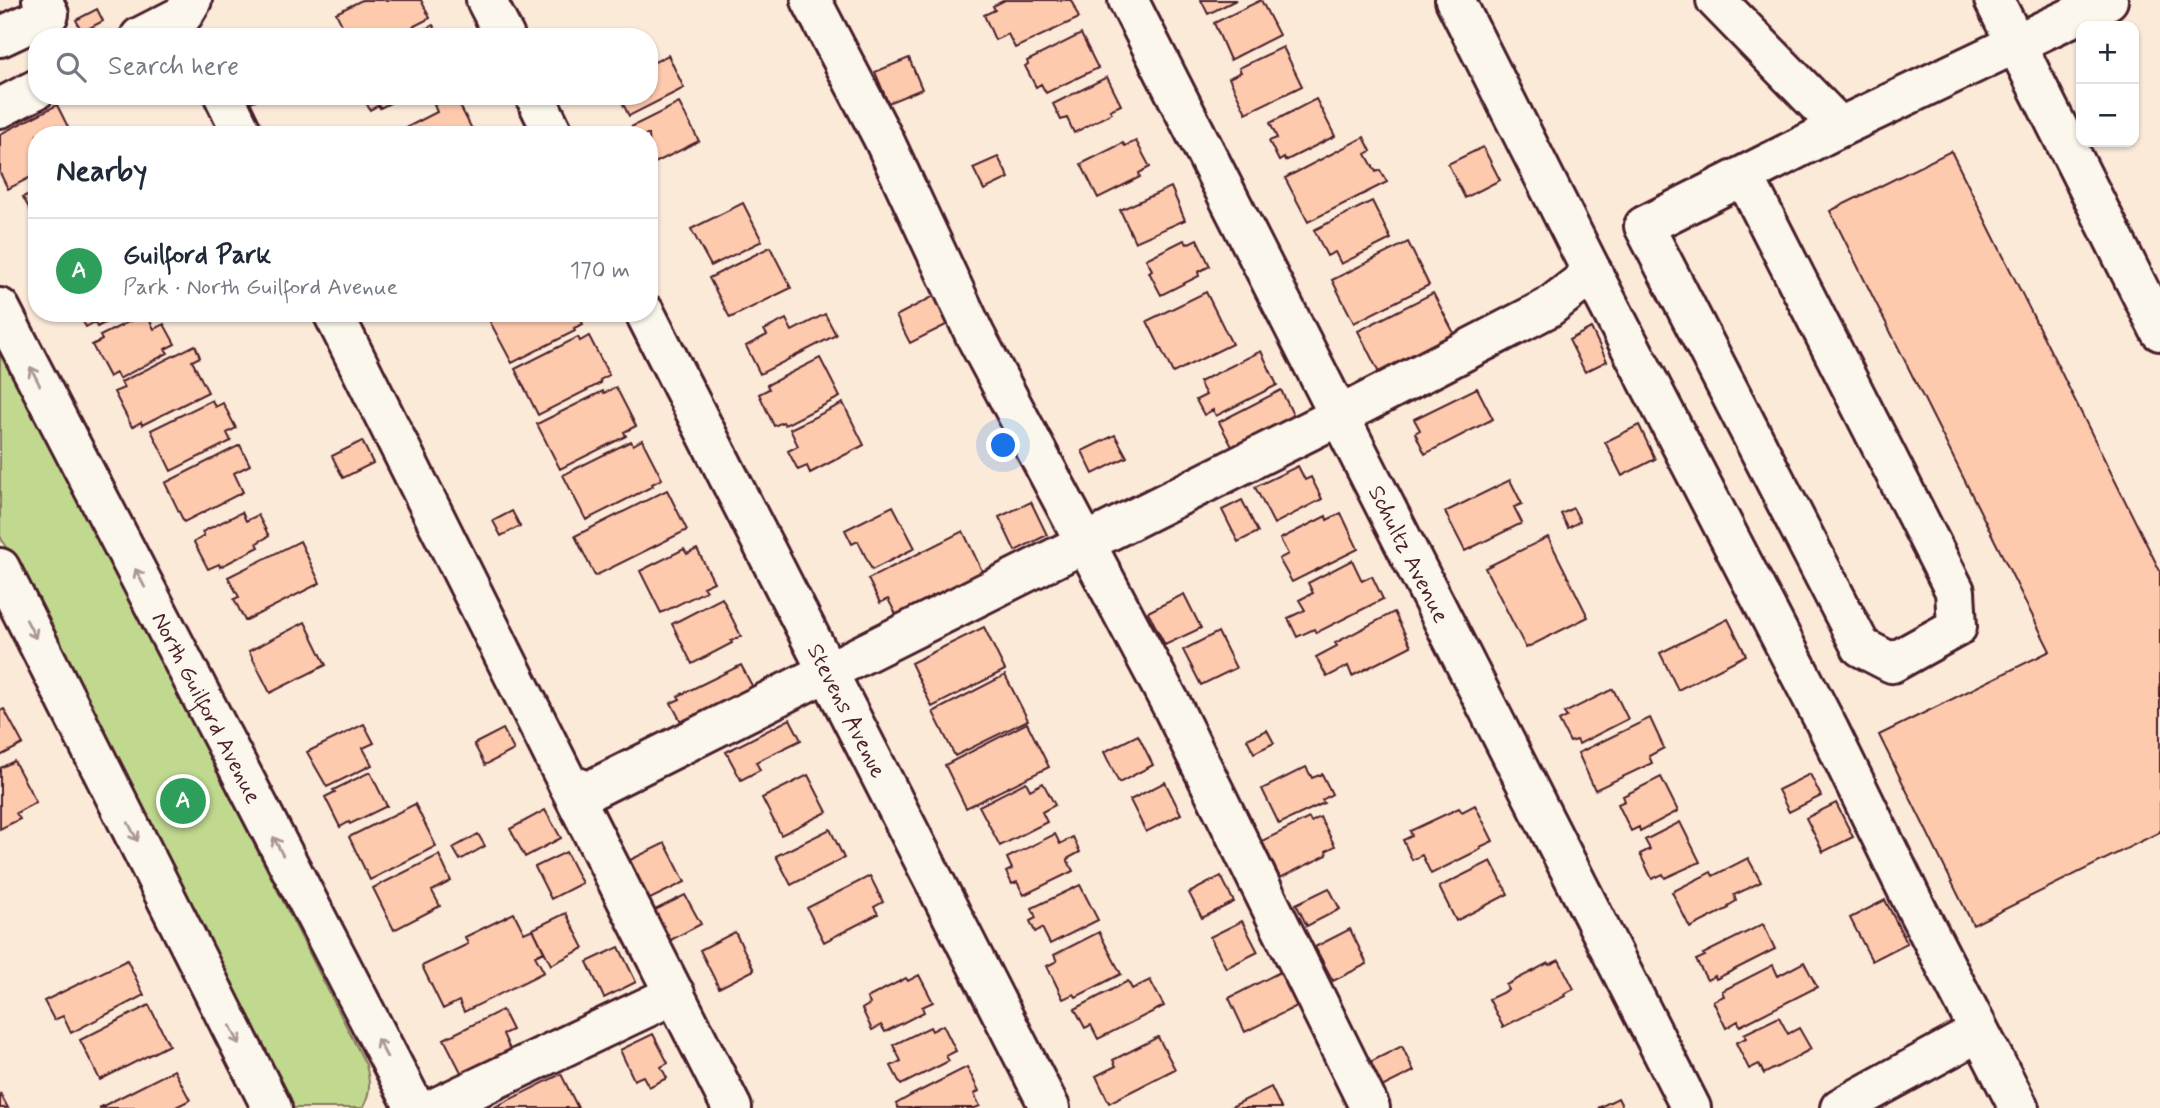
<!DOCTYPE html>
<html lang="en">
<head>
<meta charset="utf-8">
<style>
	:root { --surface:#fff; --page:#f2f2f3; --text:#1f2937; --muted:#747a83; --line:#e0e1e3; --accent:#b45309 }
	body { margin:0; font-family:Mynerve,sans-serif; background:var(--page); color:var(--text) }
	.controls { position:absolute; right:21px; top:21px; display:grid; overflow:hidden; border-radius:14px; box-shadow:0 2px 5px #0004 }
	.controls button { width:63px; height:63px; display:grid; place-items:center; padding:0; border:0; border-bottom:2px solid var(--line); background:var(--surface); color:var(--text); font:35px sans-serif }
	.you { position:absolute; left:1004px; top:446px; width:24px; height:24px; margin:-18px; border:5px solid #fff; border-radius:50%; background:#1a73e8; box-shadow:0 0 0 10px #1a73e833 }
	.badge { display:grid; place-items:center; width:46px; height:46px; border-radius:50%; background:var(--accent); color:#fff; font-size:23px; font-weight:700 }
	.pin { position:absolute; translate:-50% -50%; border:4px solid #fff; box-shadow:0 2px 7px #0006 }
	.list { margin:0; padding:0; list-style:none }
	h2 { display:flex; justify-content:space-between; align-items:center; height:91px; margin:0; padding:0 28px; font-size:30px }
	h2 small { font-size:23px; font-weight:400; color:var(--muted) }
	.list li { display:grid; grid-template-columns:46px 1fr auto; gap:21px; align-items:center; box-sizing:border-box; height:105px; padding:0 28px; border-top:2px solid var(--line) }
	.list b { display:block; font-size:26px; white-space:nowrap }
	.list p { margin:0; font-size:23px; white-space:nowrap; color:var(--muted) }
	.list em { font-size:23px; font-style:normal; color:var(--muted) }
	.icon { flex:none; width:38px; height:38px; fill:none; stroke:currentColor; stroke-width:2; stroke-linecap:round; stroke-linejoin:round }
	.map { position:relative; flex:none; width:2160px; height:1108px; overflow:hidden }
	.search { position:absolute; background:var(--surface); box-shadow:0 2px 5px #0004; left:28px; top:28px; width:630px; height:77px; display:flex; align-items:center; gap:18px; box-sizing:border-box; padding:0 24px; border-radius:28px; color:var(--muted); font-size:26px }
	.panel { position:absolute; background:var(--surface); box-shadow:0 2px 5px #0004; left:28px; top:126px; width:630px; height:196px; border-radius:28px }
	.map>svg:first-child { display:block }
	.green { fill:#c0d98f; stroke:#857c5d; stroke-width:2 }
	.building { fill:#fecaae; stroke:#4a1f2b; stroke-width:2 }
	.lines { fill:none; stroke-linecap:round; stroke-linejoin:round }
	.minor-casing { stroke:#4a1f2b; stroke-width:44 }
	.minor { stroke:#fbf7ec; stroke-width:38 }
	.oneway { stroke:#ab9695 }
	.labels { text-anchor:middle; stroke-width:5; stroke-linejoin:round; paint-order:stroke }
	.street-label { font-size:23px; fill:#4a1f2b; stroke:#fbf7ec }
</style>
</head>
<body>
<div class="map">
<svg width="2160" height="1108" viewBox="0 0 2160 1108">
	<rect width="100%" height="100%" fill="#fcead9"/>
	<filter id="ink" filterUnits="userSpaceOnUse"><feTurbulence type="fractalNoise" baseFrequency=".0143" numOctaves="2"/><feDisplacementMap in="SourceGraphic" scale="14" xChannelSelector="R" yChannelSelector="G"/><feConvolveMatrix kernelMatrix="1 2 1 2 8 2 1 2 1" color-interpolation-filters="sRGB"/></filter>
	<g filter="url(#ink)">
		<path class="green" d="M0,343L366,1065C370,1081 371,1093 363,1108H291L288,1105L0,536Z"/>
		<path class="building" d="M362,0H421L430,18L393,37H348L336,13Z
			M1005,0H1071L1079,18L1015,48L1008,34L995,40L984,15L995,10L993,6Z
			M1201,0H1236L1208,14Z
			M1261,0L1279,35L1230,60L1214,23Z
			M97,9L103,21L82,32L76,20Z
			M433,25L440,37H410Z
			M1081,34L1098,68L1046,93L1041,84L1036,87L1025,66L1028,64L1027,61Z
			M1283,47L1302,86L1246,113L1229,78L1241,72L1239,68Z
			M668,55L684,88L629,116L619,96H649V60L651,64Z
			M909,58L922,89L888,103L875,72Z
			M1107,77L1121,105L1110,110L1112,113L1074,133L1067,118L1061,120L1053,104Z
			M241,96H264L245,105Z
			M351,96H404L380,108L379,105L370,110L364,99L355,103Z
			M452,96H455L472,129L460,135H392L437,112L434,105Z
			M1316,99L1335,136L1285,161L1284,158L1279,161L1269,141L1277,138L1270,123Z
			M679,103L699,141L651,165L649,135H626L633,132L631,127Z
			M57,105L72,135H37V174L8,189L0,173V134Z
			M1364,137L1371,151L1366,154L1376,172L1380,170L1387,182L1308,222L1285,178Z
			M1136,141L1150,167L1139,173L1140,177L1098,198L1081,164L1123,143L1125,146Z
			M1483,147L1500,180L1465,198L1448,164Z
			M1951,151L2160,571V832L1973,925L1879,735L2050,651L1830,211Z
			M998,157L1009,178L984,190L973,168Z
			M1171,187L1185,220L1135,242L1120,210Z
			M37,190V223L23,197Z
			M1372,201L1391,239L1341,264L1335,252L1327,256L1314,230Z
			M743,203L762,241L711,266L691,229Z
			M1197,239L1210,266L1198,272L1199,276L1161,295L1149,272L1152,270L1146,259L1184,240L1187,244Z
			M1408,242L1429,285L1354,323L1332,280Z
			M770,247L791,288L730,318L709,278Z
			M1206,292L1232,344L1173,373L1147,321Z
			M1433,293L1457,339L1381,377L1358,331Z
			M934,296L948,324L910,343L896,316Z
			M78,313H124L97,327L95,322L86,327Z
			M146,313L154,329L164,324L175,344L165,349L168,353L119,379L116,373L109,377L92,345L102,340L100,336Z
			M502,313H578L583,324L574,328L575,331L512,363L489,320Z
			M825,314L836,335L760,374L746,346L767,335L764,330L786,319L792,331Z
			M1591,328L1607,361L1585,372L1569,340Z
			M589,336L609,375L600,380L601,383L538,415L515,369L578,337L580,341Z
			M195,345L200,357L192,361L208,392L142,425L141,422L132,427L114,392L124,388L121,382Z
			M1261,351L1277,385L1216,416L1213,410L1204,415L1196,400L1206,395L1199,382Z
			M820,358L840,397L785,425L783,422L774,426L759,394L769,389L767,385Z
			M616,387L636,426L624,432L626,436L560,469L537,424L603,391L604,393Z
			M1477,388L1493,419L1425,454L1415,433L1420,430L1414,419Z
			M1281,390L1299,427L1238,458L1219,422Z
			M212,400L215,407L223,403L236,428L227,433L231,441L171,471L151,430Z
			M843,403L864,445L810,473L807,466L798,470L788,451L798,446L790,429Z
			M1639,425L1655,459L1622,476L1605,442Z
			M1115,435L1127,457L1093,474L1082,451Z
			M642,440L662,479L652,484L653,486L586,520L563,475L631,441L633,445Z
			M362,441L373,463L343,478L332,456Z
			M240,445L250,465L234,473L243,492L184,522L165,483Z
			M1298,466L1305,480L1311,477L1322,499L1274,524L1255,487Z
			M1510,480L1522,504L1514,507L1522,523L1465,551L1445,512Z
			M667,490L687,530L595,576L575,536Z
			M1242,500L1258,532L1238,542L1222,510Z
			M1031,502L1047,535L1015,551L999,517Z
			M893,506L915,548L872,570L858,541L852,544L845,530Z
			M1573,508L1580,521L1568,528L1561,514Z
			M512,511L520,526L501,536L493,521Z
			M242,512L246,521L258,515L269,536L257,543L259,547L220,567L219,564L208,569L194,542L204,536L202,532Z
			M1341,513L1358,549L1292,582L1279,559L1288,554L1280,539L1326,516L1327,520Z
			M963,531L984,575L898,618L888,599L880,603L868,579Z
			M1548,537L1588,617L1526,648L1485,568Z
			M300,541L320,583L245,621L234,599L239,597L228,577Z
			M684,549L687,554L697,549L714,582L703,587L706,591L661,613L640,571Z
			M1352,560L1362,581L1372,576L1383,599L1316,633L1314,629L1297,637L1288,618L1305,610L1299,600L1313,593L1308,583Z
			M1184,594L1201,628L1165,645L1148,612Z
			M722,598L741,636L731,641L732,643L692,664L672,624Z
			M1394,612L1411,646L1352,676L1348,666L1327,677L1316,657L1337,646L1335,643Z
			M1728,619L1746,655L1678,690L1660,653Z
			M305,622L326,665L270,693L249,651Z
			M984,627L1005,670L932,707L911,663Z
			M1218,632L1236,668L1201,685L1183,650Z
			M741,665L757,695L686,731L671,703L680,699L678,696Z
			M1005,675L1028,720L955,756L933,712Z
			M1613,689L1628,719L1579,744L1577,740L1570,742L1559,721L1567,717L1564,713Z
			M4,709L23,744L0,756V711Z
			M1650,718L1664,748L1649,756L1652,763L1595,790L1578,753Z
			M790,719L801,740L756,762L760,770L741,780L726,752Z
			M1027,723L1049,767L966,808L945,765Z
			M364,724L374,743L363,748L372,765L327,787L307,752Z
			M503,729L514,750L485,765L474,744Z
			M1267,730L1274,743L1254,753L1247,739Z
			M1138,735L1153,765L1119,783L1104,752Z
			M14,761L36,802L16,813L20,819L0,829V768Z
			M1306,767L1312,778L1322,774L1332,794L1322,800L1324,803L1279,824L1262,789Z
			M370,772L387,806L350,824L349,822L340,827L325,797L335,792L333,790Z
			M1810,774L1821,796L1789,812L1778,790Z
			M808,775L827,812L781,835L762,798Z
			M1661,777L1678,811L1640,831L1639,827L1631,831L1618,804L1625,801L1623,796Z
			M1026,782L1030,790L1043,783L1055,805L1042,812L1047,822L1000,846L979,806Z
			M1165,782L1181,814L1146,832L1130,800Z
			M1836,803L1853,837L1823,852L1806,818Z
			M415,804L436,846L370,880L349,837Z
			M1475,805L1493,841L1480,847L1481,849L1431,874L1422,855L1412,860L1403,840L1412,836L1410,831L1459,808L1462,812Z
			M545,810L561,838L525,857L510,829Z
			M1320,817L1335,846L1326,851L1327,855L1280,878L1262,841L1309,818L1311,822Z
			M1680,822L1700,862L1665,878L1663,874L1652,879L1640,854L1650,849L1645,840Z
			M830,829L844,858L791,885L776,856Z
			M478,834L485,846L460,860L453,848Z
			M1055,834L1060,844L1073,837L1080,852L1067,859L1073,871L1024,895L1017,882L1012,884L1006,872L1012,869L1007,858Z
			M665,843L685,882L648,900L628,861Z
			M566,852L582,883L551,899L535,867Z
			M439,855L451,881L432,891L440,906L394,930L373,888Z
			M1748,858L1761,882L1734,895L1736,901L1728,906L1729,908L1690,928L1672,892L1711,872L1713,876Z
			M1491,861L1508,894L1456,921L1439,887Z
			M870,876L883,902L874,907L878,914L824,942L807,908Z
			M1221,876L1234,902L1202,918L1189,893Z
			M1080,885L1098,920L1050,944L1042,928L1035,932L1030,921L1036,918L1032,908Z
			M1329,888L1340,909L1307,926L1296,904Z
			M685,895L701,924L669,941L653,911Z
			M1885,900L1907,943L1872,961L1850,918Z
			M514,913L524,933L533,929L544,952L535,956L544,972L464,1012L459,1001L443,1009L422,966L468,944L465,937Z
			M566,913L584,948L551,965L533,929Z
			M1242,921L1258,952L1226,968L1210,937Z
			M1763,924L1775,949L1716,979L1715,976L1707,980L1696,960L1705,956L1703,954Z
			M1350,929L1367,964L1333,981L1315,947Z
			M735,932L754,970L719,988L700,950Z
			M1099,932L1121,974L1076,997L1074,994L1063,999L1047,966L1057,961L1054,955Z
			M619,947L636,982L604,998L587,962Z
			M127,960L144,995L71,1033L63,1016L54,1020L44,1001Z
			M1559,960L1574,989L1564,994L1565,996L1503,1027L1489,999L1508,990L1506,985L1548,963L1549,965Z
			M1804,962L1817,987L1740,1026L1738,1021L1726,1028L1713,1001L1724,996L1722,991L1773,965L1778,976Z
			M1280,972L1297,1006L1245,1032L1229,998Z
			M919,975L933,1002L922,1007L924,1012L885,1032L881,1025L872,1030L862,1009L870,1004L867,998L906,978L908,981Z
			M1150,980L1164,1006L1098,1039L1091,1025L1085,1028L1075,1009L1128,981L1132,989Z
			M149,1005L169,1045L100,1080L80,1040Z
			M502,1010L512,1030L503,1034L512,1054L464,1078L444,1039Z
			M1779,1017L1788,1034L1799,1028L1811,1049L1764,1074L1759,1064L1749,1069L1736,1043L1746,1038L1744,1034Z
			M943,1025L956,1051L946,1056L949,1061L901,1085L891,1066L901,1061L893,1045L930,1027L932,1031Z
			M653,1034L668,1063L661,1067L667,1078L649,1087L643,1076L634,1080L620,1050Z
			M1158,1037L1175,1069L1109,1103L1096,1076L1116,1066L1113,1060Z
			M1402,1046L1414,1071L1376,1090L1364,1065Z
			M967,1067L979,1091L974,1094L980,1106L975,1108H898L896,1104L912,1095Z
			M174,1070L190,1100L174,1108H99Z
			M561,1074L578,1108H493Z
			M1271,1087L1281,1108H1229Z
			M0,1093L8,1108H0Z
			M1618,1098L1623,1108H1598Z"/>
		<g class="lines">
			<defs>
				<g id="minor">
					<path d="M486,0L505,37"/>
					<path d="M811,0L884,140L975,335L1172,706L1370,1108"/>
					<path id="s1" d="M1128,0L1691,1108"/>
					<path d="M1455,0L1603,294L1829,730L1917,910L2019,1108"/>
					<path d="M1716,0L1840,127"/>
					<path d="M1994,0L2160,331"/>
					<path d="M0,37L49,14L42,0"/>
					<path d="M140,37L183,15L192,0"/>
					<path d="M224,96L243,135"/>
					<path d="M535,96L554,135"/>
					<path d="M0,108L37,89"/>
					<path d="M1744,176L1955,591L1957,627L1892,663L1861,647L1644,226L1840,127L2108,0"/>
					<path id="s2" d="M0,308L415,1108"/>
					<path d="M333,313L568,784L589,791L1339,416L1548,308L1593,273"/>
					<path id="s3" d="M645,313L1050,1108"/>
					<path d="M0,568L272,1108"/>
					<path d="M568,784L732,1108"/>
					<path d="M435,1108L675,994"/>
					<path d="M1840,1108L1979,1032"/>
				</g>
			</defs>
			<use href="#minor" class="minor-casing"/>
			<use href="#minor" class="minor"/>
		</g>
		<defs><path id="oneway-shaft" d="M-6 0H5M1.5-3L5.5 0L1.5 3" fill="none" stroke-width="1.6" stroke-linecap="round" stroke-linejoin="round" transform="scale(1.75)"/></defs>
		<g class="oneway">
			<use href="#oneway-shaft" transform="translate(35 376) rotate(-117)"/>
			<use href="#oneway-shaft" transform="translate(140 578) rotate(-117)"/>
			<use href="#oneway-shaft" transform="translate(31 629) rotate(63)"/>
			<use href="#oneway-shaft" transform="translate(133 832) rotate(63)"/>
			<use href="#oneway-shaft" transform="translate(278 846) rotate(-117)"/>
			<use href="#oneway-shaft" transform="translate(235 1035) rotate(63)"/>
			<use href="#oneway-shaft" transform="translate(382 1048) rotate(-118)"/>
		</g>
	</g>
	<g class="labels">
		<g class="street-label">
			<text dy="8" stroke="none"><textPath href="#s1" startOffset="621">Schultz Avenue</textPath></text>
			<text dy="8" stroke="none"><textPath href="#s2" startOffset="450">North Guilford Avenue</textPath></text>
			<text dy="8" stroke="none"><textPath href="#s3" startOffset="446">Stevens Avenue</textPath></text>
		</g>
	</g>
</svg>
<div class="controls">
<button>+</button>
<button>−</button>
</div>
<div class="you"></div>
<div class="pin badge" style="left:183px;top:801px;background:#2e9e5b">A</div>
<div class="search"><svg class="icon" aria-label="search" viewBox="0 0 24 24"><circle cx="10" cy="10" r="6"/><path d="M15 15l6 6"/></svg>Search here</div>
<section class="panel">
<h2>Nearby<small></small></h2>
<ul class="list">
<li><span class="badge" style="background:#2e9e5b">A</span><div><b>Guilford Park</b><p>Park · North Guilford Avenue</p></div><em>170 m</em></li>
</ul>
</section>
</div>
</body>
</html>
